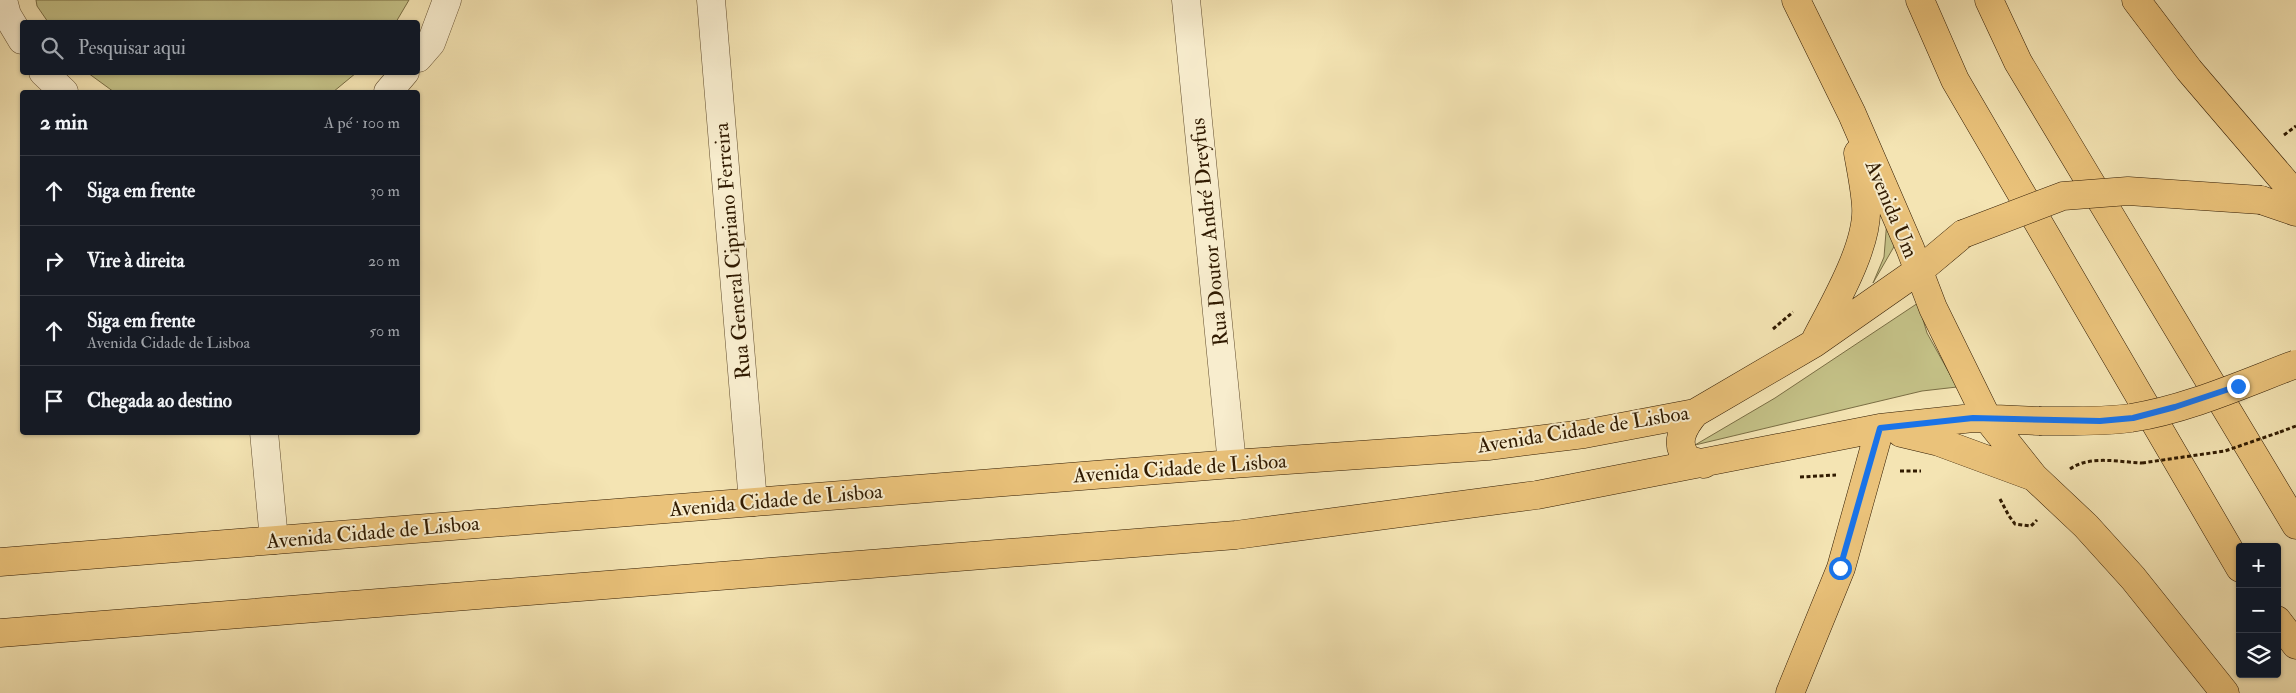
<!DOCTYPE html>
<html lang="pt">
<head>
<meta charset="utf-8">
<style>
	:root { --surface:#171b24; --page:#20242c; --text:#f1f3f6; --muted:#9ea1a6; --line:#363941 }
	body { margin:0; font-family:"IM FELL Double Pica",serif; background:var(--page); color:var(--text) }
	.controls { position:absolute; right:15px; bottom:15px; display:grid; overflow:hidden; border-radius:5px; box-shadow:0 1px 4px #0004 }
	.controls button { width:45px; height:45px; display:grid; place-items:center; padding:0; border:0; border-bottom:1px solid var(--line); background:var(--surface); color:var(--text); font:25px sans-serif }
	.stop { position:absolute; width:15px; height:15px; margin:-11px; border:4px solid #1a73e8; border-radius:50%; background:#fff }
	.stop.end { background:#1a73e8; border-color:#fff; box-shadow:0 1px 5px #0008 }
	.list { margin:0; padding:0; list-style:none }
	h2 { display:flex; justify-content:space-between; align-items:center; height:65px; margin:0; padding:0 20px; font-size:21px }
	h2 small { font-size:16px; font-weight:400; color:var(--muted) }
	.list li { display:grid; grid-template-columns:32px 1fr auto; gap:15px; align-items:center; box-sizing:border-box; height:70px; padding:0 20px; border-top:1px solid var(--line) }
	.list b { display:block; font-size:19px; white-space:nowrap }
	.list p { margin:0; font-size:16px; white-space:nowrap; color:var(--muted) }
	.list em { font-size:16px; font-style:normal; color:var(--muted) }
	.icon { flex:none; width:28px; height:28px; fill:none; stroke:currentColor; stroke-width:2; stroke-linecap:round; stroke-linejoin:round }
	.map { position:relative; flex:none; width:2296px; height:693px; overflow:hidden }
	.search { position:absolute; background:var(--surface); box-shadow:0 1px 4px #0004; left:20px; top:20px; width:400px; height:55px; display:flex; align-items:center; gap:12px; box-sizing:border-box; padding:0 18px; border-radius:5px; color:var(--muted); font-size:19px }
	.panel { position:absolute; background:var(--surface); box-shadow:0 1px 4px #0004; left:20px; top:90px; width:400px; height:345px; border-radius:5px }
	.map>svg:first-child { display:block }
	.green { fill:#c4c187; stroke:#7a6e44 }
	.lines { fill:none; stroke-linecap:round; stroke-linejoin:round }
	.minor-casing { stroke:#614c2d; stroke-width:29 }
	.major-casing { stroke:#301a00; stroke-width:29 }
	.highway-casing { stroke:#301a00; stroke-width:29 }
	.path { stroke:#301a00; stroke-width:3; stroke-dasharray:4 2.5; stroke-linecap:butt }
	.minor { stroke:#f8edce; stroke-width:28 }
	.major { stroke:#eac27a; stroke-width:28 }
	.highway { stroke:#eac27a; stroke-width:28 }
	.major-bridge-casing { stroke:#301a00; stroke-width:29; stroke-linecap:butt }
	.path-bridge { stroke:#301a00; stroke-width:3; stroke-dasharray:4 2.5; stroke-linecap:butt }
	.major-bridge { stroke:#eac27a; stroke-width:28 }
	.route { stroke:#1a73e8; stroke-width:6 }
	.labels { text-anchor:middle; stroke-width:4; stroke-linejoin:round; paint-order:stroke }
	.street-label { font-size:21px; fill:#301a00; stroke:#f8edce }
</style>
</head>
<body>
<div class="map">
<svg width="2296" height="693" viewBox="0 0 2296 693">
	<rect width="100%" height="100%" fill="#f4e4b3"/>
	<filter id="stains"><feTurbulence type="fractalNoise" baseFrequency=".004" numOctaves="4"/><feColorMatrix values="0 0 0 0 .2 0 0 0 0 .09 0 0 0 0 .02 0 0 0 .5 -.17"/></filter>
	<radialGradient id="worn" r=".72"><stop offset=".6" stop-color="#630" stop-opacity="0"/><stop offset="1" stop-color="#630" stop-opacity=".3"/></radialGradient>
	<path class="green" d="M36,0H409L396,22H48L37,6Z
		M88,73H356L333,92H114Z
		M1888,207L1903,231L1873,283L1884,257Z
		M1918,303L1927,333L1957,387L1922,391L1695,445L1775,398Z"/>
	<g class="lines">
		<defs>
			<path id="minor" d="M3,0L7,15L22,40
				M711,0L753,502
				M1186,0L1232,464
				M418,58L431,43L447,0
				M43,72L64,92
				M388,92L405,72
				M264,432L274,540"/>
			<path id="major" d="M1796,0L1852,114L1910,248L1933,308L1987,418L2034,477L2086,526L2133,578L2225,693
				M2136,0L2189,70L2296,195
				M2261,200L2296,212
				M1816,339C1834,304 1869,245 1866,206C1865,189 1861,170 1858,153
				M1695,413C1683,427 1673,445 1689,460L1704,464
				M1901,433L1939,442L2034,477
				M0,562L1232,464L1488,446L1584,434L1695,413L1813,344L1926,265L1963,234
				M0,633L1236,535L1537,495L1880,428L1973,418L2039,421
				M1790,693L1841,568L1880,428"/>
			<path id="highway" d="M1920,0L1955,80L2240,568
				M1989,0L2018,62L2296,525
				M2277,620L2296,645"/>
		</defs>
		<use href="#minor" class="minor-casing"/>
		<use href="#major" class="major-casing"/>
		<use href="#highway" class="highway-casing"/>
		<path class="path" d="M2284,135L2296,126
			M1773,329L1793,312
			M2280,432L2296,426
			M2070,469C2090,455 2118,462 2142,463
			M1900,471H1921
			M1800,477L1836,475
			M2000,499L2009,516L2015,524L2031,526L2037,520"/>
		<use href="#minor" class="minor"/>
		<use href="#major" class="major"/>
		<use href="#highway" class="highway"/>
		<defs>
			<path id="major-bridge" d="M1963,234L2063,196L2128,191L2261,200
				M2039,421C2070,421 2101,422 2131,418C2188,409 2243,384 2296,364"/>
		</defs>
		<use href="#major-bridge" class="major-bridge-casing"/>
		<path class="path-bridge" d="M2142,463L2225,451L2280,432"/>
		<use href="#major-bridge" class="major-bridge"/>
	</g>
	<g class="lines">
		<path class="route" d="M1840,568L1880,428L1973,418L2100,421L2133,418L2175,407L2238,386"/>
	</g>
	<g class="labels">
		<g class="street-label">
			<text transform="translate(1892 209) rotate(67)" y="7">Avenida Um</text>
			<text transform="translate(1209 232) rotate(-96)" y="7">Rua Doutor André Dreyfus</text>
			<text transform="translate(732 251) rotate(-95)" y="7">Rua General Cipriano Ferreira</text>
			<text transform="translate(1583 429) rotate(-9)" y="7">Avenida Cidade de Lisboa</text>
			<text transform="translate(1180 468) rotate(-4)" y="7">Avenida Cidade de Lisboa</text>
			<text transform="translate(776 500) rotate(-5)" y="7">Avenida Cidade de Lisboa</text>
			<text transform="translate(373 532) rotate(-5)" y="7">Avenida Cidade de Lisboa</text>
		</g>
	</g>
	<rect width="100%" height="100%" filter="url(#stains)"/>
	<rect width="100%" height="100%" fill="url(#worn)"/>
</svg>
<div class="controls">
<button>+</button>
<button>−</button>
<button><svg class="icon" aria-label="layers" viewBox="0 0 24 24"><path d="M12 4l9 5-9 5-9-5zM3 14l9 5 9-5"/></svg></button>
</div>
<div class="stop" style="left:1840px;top:568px"></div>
<div class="stop end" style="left:2238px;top:386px"></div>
<div class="search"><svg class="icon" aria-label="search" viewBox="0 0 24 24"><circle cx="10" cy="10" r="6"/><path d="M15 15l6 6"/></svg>Pesquisar aqui</div>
<section class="panel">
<h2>2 min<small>A pé · 100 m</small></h2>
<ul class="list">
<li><svg class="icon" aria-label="ahead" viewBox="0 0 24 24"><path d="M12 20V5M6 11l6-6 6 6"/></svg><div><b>Siga em frente</b></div><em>30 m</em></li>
<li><svg class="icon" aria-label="right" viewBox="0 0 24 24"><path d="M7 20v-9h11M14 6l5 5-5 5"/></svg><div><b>Vire à direita</b></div><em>20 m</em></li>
<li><svg class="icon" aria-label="ahead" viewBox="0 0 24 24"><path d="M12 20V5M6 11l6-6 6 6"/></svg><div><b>Siga em frente</b><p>Avenida Cidade de Lisboa</p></div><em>50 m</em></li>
<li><svg class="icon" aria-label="arrive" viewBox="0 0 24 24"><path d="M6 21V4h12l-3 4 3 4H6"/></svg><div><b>Chegada ao destino</b></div></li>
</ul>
</section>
</div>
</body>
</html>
